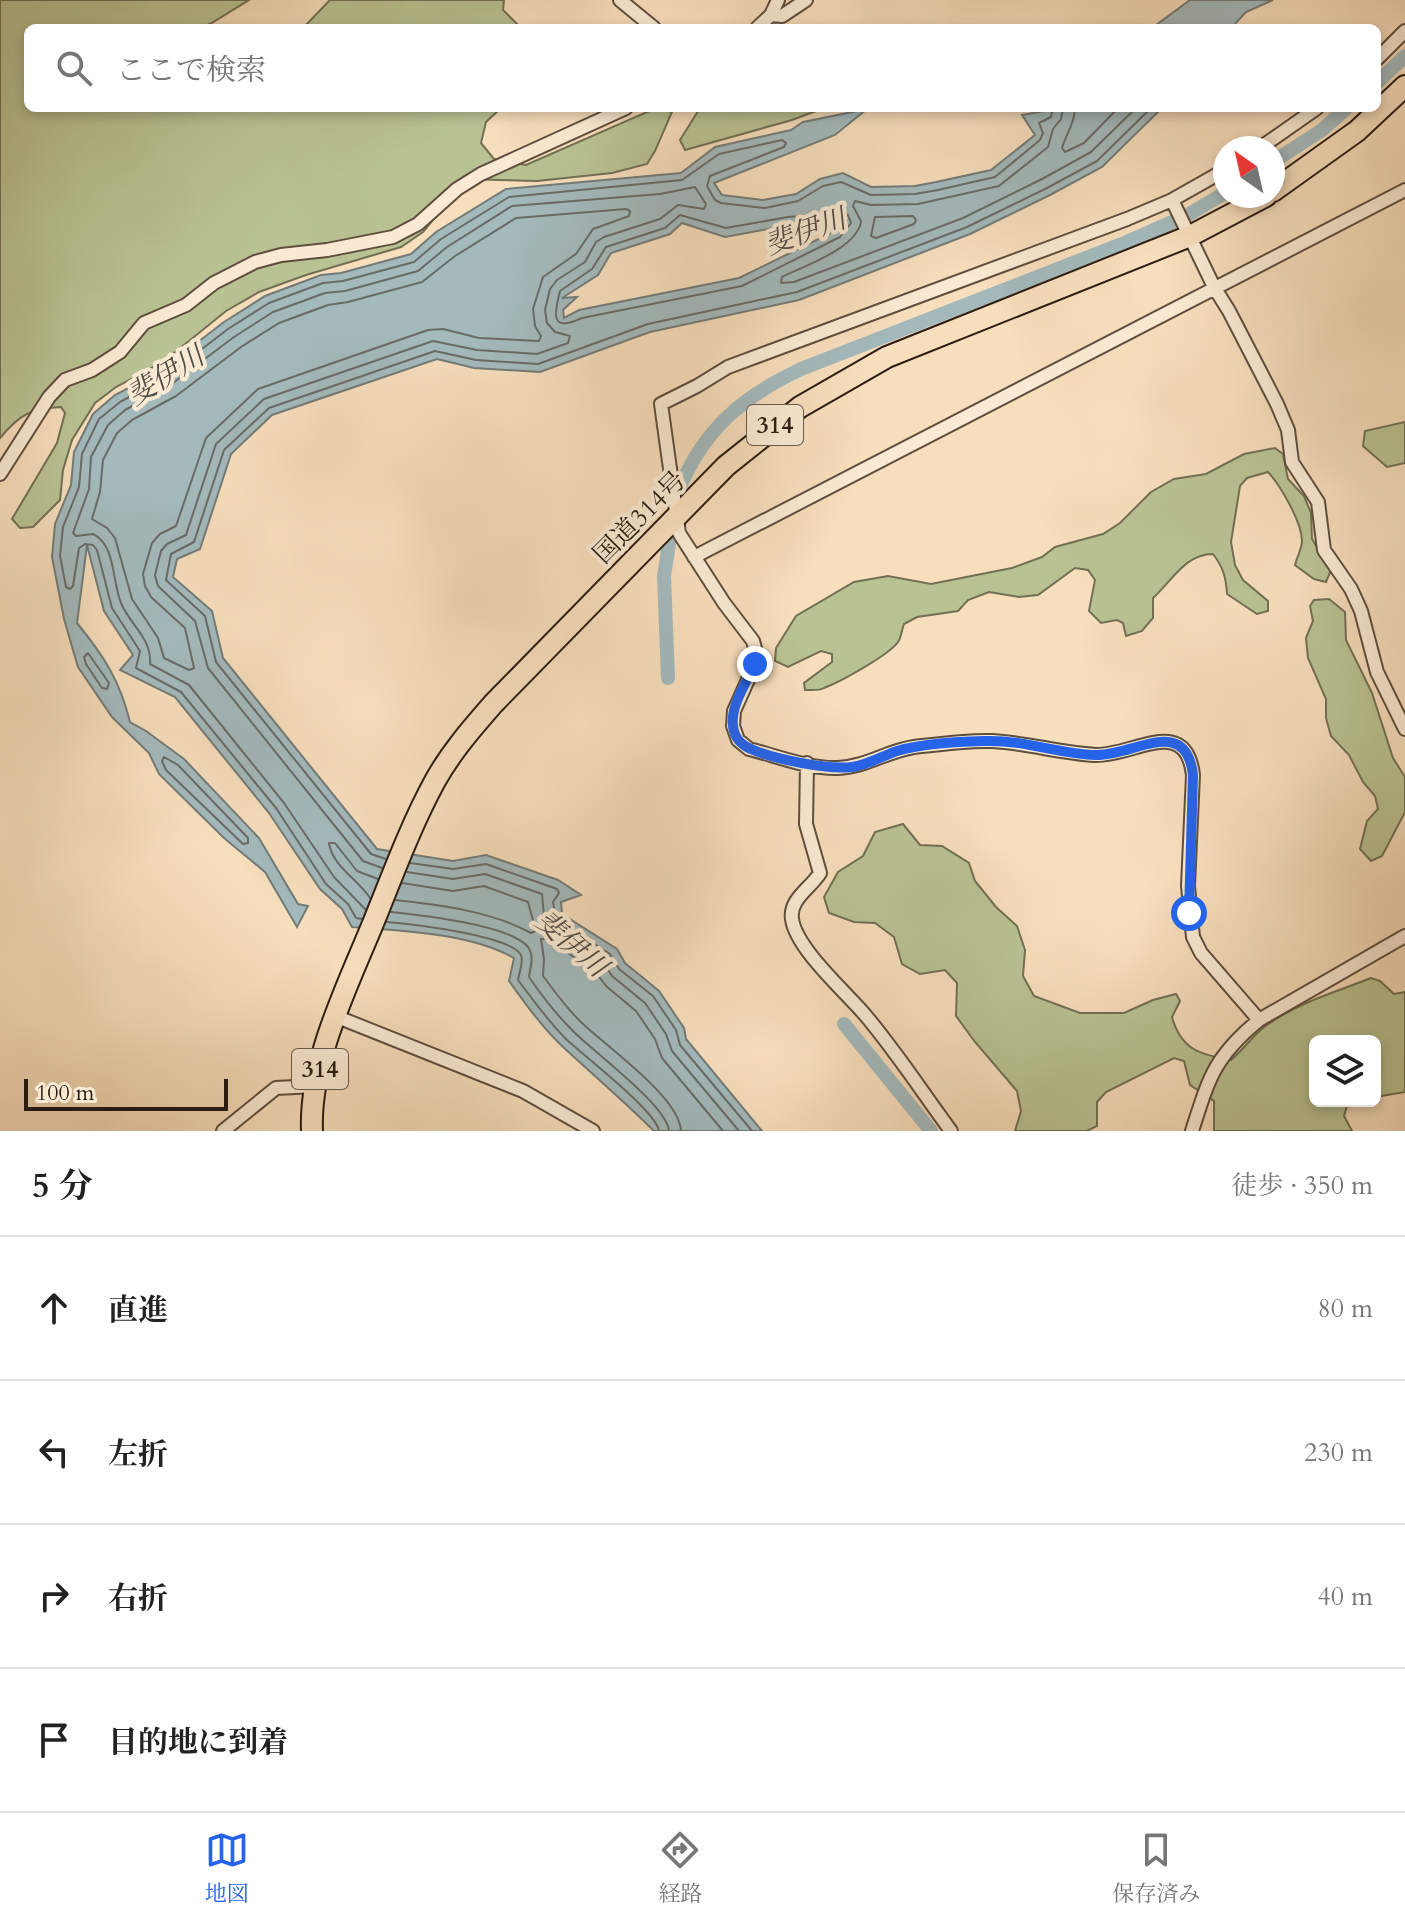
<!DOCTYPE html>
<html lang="ja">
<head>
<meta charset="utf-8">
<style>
	:root { --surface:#fff; --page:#f2f2f2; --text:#222; --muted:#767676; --line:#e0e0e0; --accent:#2563eb }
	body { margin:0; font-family:Cardo,"Noto Serif JP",serif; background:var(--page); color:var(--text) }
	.controls { position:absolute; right:24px; bottom:24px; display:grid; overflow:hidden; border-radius:12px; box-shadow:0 4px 12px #0003 }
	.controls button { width:72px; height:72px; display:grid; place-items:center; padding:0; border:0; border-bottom:2px solid var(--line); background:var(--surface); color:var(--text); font:40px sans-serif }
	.compass { position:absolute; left:1213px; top:136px; width:72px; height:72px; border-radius:50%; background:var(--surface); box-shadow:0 4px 12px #0003; rotate:326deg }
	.scale { position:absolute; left:24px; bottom:20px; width:204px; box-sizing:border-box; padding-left:8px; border:4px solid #2c1d13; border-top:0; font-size:22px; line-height:28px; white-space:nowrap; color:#2c1d13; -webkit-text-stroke:6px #faead3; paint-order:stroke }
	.stop { position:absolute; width:24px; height:24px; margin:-18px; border:6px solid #2563eb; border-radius:50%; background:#fff }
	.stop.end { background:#2563eb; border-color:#fff; box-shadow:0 2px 8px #0008 }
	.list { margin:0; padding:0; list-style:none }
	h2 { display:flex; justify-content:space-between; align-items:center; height:104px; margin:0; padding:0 32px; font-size:34px }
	h2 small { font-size:26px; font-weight:400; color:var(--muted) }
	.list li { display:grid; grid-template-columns:52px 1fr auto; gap:24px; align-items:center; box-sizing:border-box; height:144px; padding:0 32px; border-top:2px solid var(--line) }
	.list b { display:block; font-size:30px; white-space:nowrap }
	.list em { font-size:26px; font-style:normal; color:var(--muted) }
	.icon { flex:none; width:44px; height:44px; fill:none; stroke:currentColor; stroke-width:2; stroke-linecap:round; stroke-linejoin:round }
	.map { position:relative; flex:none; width:1405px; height:1131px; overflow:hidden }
	.search { position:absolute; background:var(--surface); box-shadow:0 4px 12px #0003; left:24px; right:24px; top:24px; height:88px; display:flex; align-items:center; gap:20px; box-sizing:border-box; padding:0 28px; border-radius:12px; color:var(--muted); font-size:30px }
	.sheet { height:680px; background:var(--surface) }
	nav { display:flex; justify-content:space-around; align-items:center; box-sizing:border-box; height:112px; border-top:2px solid var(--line); background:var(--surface); font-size:22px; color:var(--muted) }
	nav a { display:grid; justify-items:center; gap:4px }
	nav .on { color:var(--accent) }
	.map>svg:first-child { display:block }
	.green { fill:#b9c293; stroke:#727053; stroke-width:2 }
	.water { fill:#a3b9bc; stroke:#737b78; stroke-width:2; fill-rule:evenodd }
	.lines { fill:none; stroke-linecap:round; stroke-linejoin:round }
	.shore { stroke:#686b68; stroke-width:2 }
	.canal { stroke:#a3b9bc; stroke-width:14 }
	.minor-casing { stroke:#5f4d3d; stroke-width:16 }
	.trunk-casing { stroke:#2c1d13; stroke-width:24 }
	.minor { stroke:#faead3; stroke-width:12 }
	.trunk { stroke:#f7debc; stroke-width:20 }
	.route { stroke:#2563eb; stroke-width:10 }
	.labels { text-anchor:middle; stroke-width:8; stroke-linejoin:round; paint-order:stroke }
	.shield { fill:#faead3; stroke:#6a5a4d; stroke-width:2 }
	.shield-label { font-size:24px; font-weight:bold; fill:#2c1d13 }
	.street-label { font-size:26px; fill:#2c1d13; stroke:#faead3 }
	.water-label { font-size:28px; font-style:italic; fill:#504c46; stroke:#faead3 }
</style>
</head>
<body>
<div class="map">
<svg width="1405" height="1131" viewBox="0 0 1405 1131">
	<rect width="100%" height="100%" fill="#f7debc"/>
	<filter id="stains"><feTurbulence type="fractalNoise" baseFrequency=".0025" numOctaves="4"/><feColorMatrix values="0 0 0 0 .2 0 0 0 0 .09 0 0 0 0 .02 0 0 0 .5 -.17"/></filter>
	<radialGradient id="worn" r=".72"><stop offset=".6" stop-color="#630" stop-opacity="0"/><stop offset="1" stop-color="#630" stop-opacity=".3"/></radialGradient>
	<path class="green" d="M0,0H249L210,24L198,28H28V108H501L486,122L481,143L494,159L526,165L656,108L672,112L655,151L647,164L612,173L537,181L463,179L439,196L432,221L423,232L401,247L306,275L259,292L226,311L163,362L116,387L95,403L72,440L63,470L60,500L33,527L20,528L12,519L57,443L65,413L61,407C31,408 19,415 0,438Z
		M330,0H504L503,10L521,28H303Z
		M700,108H824L792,120L685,150L680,140Z
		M1405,422V463L1387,467L1363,446L1365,431Z
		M1275,448L1283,454L1288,479L1304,496L1311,513L1312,539L1331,570L1326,582L1314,579L1295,565C1297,557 1302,548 1302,541C1302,522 1280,485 1268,472L1247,478L1240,486L1231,542L1235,565L1243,580L1268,601V611L1257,614L1227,594C1226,577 1223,567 1213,554C1185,554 1172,581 1153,598V618L1142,631L1126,636L1123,623L1117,620L1101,623L1089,611L1095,580L1088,570L1075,568L1038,595L1019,597L989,592L968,600L958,611L917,617L904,624C902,629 901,638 898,642C889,655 840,682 824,688C819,691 812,690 805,690L804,683L832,662V654L821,651L788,667L775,661L776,648L796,616L854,582L888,576L931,584L1012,568L1042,557L1055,547L1103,534L1120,523L1151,492L1174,479L1206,474L1244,454Z
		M1329,599L1345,612L1346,640L1372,693L1393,758L1405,777V812L1382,856L1371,861L1360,849L1367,821L1378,809L1375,796L1363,782L1349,755L1331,736L1326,718V699L1308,658L1306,638L1313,621L1310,606L1314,600Z
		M903,824L920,845L942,846L969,863L975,881L996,907L1017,926L1025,950L1023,976L1034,996L1080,1013H1124L1153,1000L1176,994L1180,1001L1172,1017C1181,1050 1201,1055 1231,1060C1244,1049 1254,1034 1267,1025C1299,1002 1336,992 1371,978L1380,981L1394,994L1405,992V1092L1375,1097V1041H1315V1101H1356L1348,1103L1344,1116L1352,1131H1214V1101L1190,1085L1184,1061L1174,1058L1106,1092L1097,1102V1126L1087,1131H1015L1021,1111L1017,1091L975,1042L956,1016L957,983L945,970L920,974L902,964L894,937L875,923L854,922L829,913L824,897L838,872L863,856L875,832Z"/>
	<path class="water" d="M1190,0H1273L1246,12L1231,28H1152Z
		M1062,108H1162L1102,167L1050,195L970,234L799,300L650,332L540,372L474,368L437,359L272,415L231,454L200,549L177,559L173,577L212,611L223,658L377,849L453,861L486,855L558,880L581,895L561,902L562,914L617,949L625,963L659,991L684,1028L686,1039L762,1131H654C624,1101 592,1074 561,1045C541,1026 525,1003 509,981L514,958C469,933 403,931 352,927L342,909L320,889L269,813L175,697L120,670L133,655L104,611L87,545L77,623C104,656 120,681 130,722L146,731L184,759L259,838L298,904L308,906L297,927L265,872L224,838L159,774L149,753L112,717L78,667L64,619L52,557L55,524L71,485L74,452L93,414L115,395L159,372L224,322L265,296L321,275L341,273L411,254L436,232L506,189L681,173L715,147L791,130L803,122L867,109L835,135L714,183L722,195L763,200L796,194L820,179L843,173L871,187L915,186L936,182L991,170L1035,135L1022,115ZM846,221L835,231L739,278L579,310L564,318L563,310L577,297L562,298L598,275L611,253L670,234L682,223L725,237L790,225Z"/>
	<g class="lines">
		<path class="shore" d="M1063,108L1061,119L1053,129L1048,147L999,186L918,204L871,205L855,201L853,206L861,221C858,248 804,266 782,277L781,283L794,282L963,218L1042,179L1091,152L1136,108
			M1075,108C1075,123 1066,134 1062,148L1065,152L1084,143L1118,108
			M626,209L630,211L629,216L593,229L576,254L543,277L533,309L535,326L541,336L539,341L479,338L443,329L428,330L258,389L206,438L176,526L160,534L152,543L143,574L145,586L151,597L185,628L194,668L189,670L164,658L158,638L132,599L115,538L107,528L92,519L100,492L103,460L117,433L132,420L176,396L241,347L279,323L328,305L348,302L422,282L455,256L516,218Z
			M841,213L848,215L851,223L840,237L742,286L582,318C550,333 554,314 560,291L592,269L606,247L665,228L680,215L726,228L788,217Z
			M913,216L916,220L914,224L876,238L871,236L875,217Z
			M88,653L109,683L107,689L102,688L86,664L84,657Z
			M164,757L178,765L248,838V843L243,844L166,770L162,761Z
			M386,859L371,854L216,662L205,616L166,580L171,554L194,542L224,450L269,408L435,351L476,360L538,364L648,324L797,292L967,227L1047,188L1097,161L1151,108
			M410,863L453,869L486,864L557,889L559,893L553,902L556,919L610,954L619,969L653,996L676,1030L680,1045L752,1131
			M407,872L453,879L485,874L542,894L544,916L548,925L603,962L612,976L645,1003L666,1034L672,1051L739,1131
			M370,898C358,879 332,866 329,843H335L357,871L378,879
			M395,900C440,905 491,911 531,933L536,931L528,902L484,886L453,891L402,883
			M366,910L334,877L284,803L189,685L150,664C152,638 130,625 121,603C112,582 116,545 93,534L76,536L73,533L89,489L91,457L108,425L125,410L169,386L234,337L273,312L325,293L345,291L418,271L447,247L512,206L660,194L695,187L706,204L704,209L678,205L660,219L604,237L596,242L585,262L557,280L550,289L545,310L547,323L555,332L570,336L568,343L537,354L477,350L433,341L264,399L216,444L186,535L167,544L161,551L155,575L158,586L195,621L208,668L363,861L382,868
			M391,912C420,915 510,925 528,947C535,957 530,967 529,977C542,996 556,1014 572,1030C592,1051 667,1105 669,1131
			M362,919L356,918L348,904L326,884L276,808L181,692L136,668L140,651L112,608L97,550L93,545L85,544L79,548L73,586L70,589L66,587L60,556L63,527L79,487L82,454L99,419L120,402L164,378L228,329L269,303L323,283L343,281L414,262L441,239L509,197L682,180L719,154L782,140L786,143L784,147L710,176L707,186L715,200L721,203L765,208L798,201L823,186L841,182L871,195L915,194L938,190L995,177L1040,140L1043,133L1039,123L1051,117L1053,108
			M387,922C410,924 510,935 521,955C524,961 519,973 518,980C533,1000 548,1021 566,1039C584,1056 656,1111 659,1131
			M681,1131C680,1098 607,1047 582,1023C567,1009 555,992 543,976L544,959L541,939H546L594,970L606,986L636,1011L655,1039L662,1058L723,1131"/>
		<path class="canal" d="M1377,83L1405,56
			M1273,162L1322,130L1347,108
			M680,487C705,428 744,396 801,369L1127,242L1186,216L1225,193
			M668,678L664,576L669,544
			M844,1024L931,1131"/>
		<defs>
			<path id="minor" d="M620,0L654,28
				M771,15L782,16L806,0
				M757,28L771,15L778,0
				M1377,59L1405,31
				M1260,148L1317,108
				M1225,170L1172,200L1127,219L728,367L697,386L661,404L679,533L724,603L753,641L756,652L755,664L734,711L733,726L738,740L749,749C777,756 809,769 838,768C866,767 887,751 914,747C939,744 968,740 993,741C1027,743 1061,753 1095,755C1134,756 1186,714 1193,775L1188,886L1193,937L1201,953L1259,1020
				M1172,200L1214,287L1229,311L1277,404L1288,430L1292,462L1318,502L1324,550L1351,589L1361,611L1377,672L1405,729
				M0,474L49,397L65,380L92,370L120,352L144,323L186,305L214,283L255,262L281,255L327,250L393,237L418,224L457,189L481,174L626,108
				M694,557L1405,190
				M807,763L806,824L820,873C811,888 789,899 792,919C796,949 847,993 866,1016C897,1053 923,1093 951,1131
				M335,1016L523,1091L593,1131
				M223,1131L276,1088L315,1086
				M1192,1131C1209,1078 1214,1057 1259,1020L1405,936"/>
			<path id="trunk" d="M1273,191L1357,131L1405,86
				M312,1131C309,1061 348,985 374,921C393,874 411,825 435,781C451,752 473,727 494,703L726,466L800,407L887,357L1190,236L1266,196"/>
		</defs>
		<use href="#minor" class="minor-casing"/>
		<use href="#trunk" class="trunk-casing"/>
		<use href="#minor" class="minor"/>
		<use href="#trunk" class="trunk"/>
	</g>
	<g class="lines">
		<path class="route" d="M755,664C747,682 730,706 733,726C734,737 741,745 751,749C773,759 828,770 852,767C868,765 882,756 897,751C924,743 959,742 987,741C1024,740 1060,754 1096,755C1134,756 1186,714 1193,775L1189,913"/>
	</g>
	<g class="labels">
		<g class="shield">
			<rect x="747" y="405" width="56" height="40" rx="6"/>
			<rect x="292" y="1049" width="56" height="40" rx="6"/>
		</g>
		<g class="shield-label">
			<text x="775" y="433">314</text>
			<text x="320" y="1077">314</text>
		</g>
		<g class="street-label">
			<text transform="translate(639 517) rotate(-45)" y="9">国道314号</text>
		</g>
		<g class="water-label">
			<text transform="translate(805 231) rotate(-20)" y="10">斐伊川</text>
			<text transform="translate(165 375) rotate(-32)" y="10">斐伊川</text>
			<text transform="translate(572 943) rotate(41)" y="10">斐伊川</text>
		</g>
	</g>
	<rect width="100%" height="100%" filter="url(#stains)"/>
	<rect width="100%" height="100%" fill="url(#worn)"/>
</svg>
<div class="controls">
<button><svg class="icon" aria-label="layers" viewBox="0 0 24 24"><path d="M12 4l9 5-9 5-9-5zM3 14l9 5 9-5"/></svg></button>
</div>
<svg class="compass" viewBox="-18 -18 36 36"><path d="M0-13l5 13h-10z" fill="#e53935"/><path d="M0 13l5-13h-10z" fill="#767676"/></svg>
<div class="scale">100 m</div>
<div class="stop" style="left:1189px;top:913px"></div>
<div class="stop end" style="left:755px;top:664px"></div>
<div class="search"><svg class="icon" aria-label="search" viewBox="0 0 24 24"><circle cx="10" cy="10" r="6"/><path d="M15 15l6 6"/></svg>ここで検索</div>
</div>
<section class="sheet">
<h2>5 分<small>徒歩 · 350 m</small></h2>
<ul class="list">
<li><svg class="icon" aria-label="ahead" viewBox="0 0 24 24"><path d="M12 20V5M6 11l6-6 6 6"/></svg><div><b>直進</b></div><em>80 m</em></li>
<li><svg class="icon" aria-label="left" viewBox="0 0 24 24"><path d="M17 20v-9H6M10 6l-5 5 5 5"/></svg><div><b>左折</b></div><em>230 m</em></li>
<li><svg class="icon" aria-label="right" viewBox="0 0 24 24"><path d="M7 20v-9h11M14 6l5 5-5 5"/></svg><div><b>右折</b></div><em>40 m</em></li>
<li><svg class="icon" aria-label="arrive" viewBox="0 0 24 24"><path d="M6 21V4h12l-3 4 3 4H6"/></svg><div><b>目的地に到着</b></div></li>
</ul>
</section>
<nav>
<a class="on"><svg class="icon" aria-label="map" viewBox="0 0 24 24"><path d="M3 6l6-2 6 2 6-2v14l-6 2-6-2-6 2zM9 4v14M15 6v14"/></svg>地図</a>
<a><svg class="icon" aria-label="directions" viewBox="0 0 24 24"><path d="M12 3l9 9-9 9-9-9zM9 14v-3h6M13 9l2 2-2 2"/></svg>経路</a>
<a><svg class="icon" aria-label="saved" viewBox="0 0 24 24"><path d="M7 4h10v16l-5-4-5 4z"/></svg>保存済み</a>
</nav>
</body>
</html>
